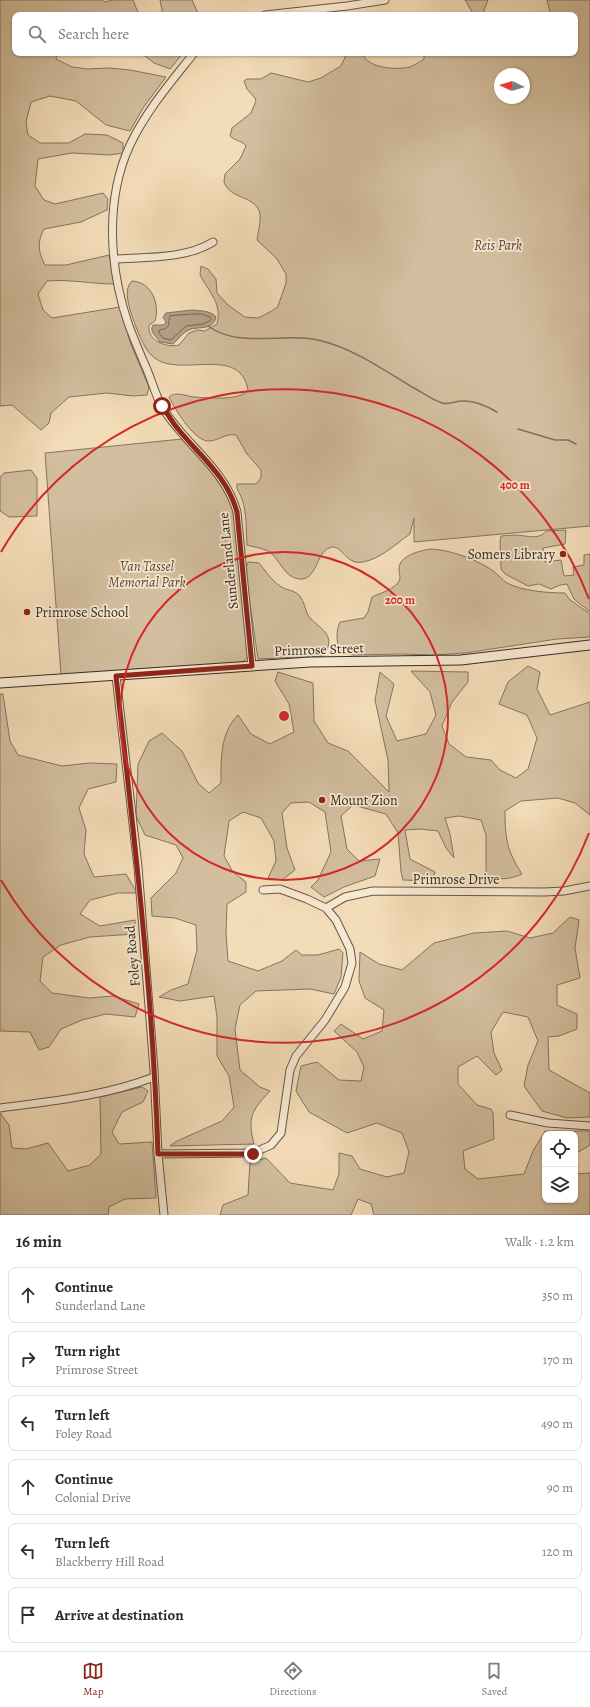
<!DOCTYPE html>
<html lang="en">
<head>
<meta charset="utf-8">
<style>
	:root { --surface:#fff; --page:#f7f7f7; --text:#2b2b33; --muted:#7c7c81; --line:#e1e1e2; --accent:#8f2418 }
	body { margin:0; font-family:Alegreya,serif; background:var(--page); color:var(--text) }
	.controls { position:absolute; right:12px; bottom:12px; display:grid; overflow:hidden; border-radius:8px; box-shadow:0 1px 3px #0004 }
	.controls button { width:36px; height:36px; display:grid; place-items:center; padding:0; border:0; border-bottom:1px solid var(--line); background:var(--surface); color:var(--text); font:20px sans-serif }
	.compass { position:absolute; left:494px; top:68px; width:36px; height:36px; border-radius:50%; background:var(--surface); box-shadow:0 1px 3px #0004; rotate:274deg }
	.stop { position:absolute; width:12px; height:12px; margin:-9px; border:3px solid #8f2418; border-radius:50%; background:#fff }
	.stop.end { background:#8f2418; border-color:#fff; box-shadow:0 1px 4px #0008 }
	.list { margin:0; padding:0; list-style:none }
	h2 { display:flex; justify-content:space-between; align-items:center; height:52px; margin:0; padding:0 16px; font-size:17px }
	h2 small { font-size:13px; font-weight:400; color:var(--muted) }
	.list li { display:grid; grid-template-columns:26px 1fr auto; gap:12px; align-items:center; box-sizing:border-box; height:56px; margin:0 8px 8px; padding:0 8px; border:1px solid var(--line); border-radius:8px }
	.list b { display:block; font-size:15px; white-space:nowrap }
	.list p { margin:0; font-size:13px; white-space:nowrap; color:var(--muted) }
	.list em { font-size:13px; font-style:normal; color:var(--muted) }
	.icon { flex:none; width:22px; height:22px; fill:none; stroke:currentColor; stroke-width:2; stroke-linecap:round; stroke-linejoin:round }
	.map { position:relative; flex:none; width:590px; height:1215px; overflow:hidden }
	.search { position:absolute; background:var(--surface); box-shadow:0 1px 3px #0004; left:12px; right:12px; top:12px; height:44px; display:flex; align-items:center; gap:10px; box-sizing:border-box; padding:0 14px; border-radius:8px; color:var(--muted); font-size:15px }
	.sheet { height:436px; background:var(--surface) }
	nav { display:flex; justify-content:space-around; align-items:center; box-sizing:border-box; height:56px; border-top:1px solid var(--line); background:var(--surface); font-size:11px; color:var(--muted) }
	nav a { display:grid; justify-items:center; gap:2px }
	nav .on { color:var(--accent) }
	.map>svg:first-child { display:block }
	.green { fill:#d3be9f; stroke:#847462; fill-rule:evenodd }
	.water { fill:#b3a086; stroke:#81715f }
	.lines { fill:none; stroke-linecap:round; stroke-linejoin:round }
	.shore { stroke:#746655; stroke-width:1 }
	.stream { stroke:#81715f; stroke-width:1.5 }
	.minor-casing { stroke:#655749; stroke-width:9 }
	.secondary-casing { stroke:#362b24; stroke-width:11 }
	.minor { stroke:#f7e8d1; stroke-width:7 }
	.secondary { stroke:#f7e8d1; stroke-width:9 }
	.route { stroke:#8f2418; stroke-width:5 }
	.ring { fill:none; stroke:#d62828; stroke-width:2 }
	.poi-dot { fill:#8f2418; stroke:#f7e8d1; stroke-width:1.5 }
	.labels { text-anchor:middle; stroke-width:3.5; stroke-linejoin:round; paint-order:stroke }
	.park-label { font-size:14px; font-style:italic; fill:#55483d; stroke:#f7e8d1 }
	.poi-label { font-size:14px; fill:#362b24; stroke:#f7e8d1; text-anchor:start }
	.street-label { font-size:14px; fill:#362b24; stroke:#f7e8d1 }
	.centre { fill:#d62828; stroke:#f7e8d1; stroke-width:2 }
	.ring-label { font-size:12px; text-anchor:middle; font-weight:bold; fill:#d62828; stroke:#f7e8d1; stroke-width:3.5; stroke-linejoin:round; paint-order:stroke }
</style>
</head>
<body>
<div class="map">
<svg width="590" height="1215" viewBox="0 0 590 1215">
	<rect width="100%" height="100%" fill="#f3dcb8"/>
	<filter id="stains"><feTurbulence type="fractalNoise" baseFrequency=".005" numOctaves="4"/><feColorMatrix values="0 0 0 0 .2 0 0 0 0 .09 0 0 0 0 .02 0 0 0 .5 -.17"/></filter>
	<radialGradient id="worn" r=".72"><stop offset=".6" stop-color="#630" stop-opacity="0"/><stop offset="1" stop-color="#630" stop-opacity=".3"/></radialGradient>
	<path class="green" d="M0,0H102L105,2L113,0H133L139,15H15V53H57L56,59L72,67L87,69L109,68L130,70L166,77L143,108L130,131L106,125L76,101L50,96L31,102L26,122L28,135L40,143H69L85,134L107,135L123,143V153L110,155L72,153L38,159L35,186L44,200L55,204L103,193L108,199L107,210L81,222L44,229C37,242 38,252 45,265H66L109,255L115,284C92,284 70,279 47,281L38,294L43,310L52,318L120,307L130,342L149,387L147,395L133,396L107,393L69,397L51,413L49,423L41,430L12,405L0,406Z
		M160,0H192L198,13L203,15H163Z
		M465,0H488L484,10L485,15H474Z
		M547,0H590V526L414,542V518L410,534C396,544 380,559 363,562C345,566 342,542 329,548C316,553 317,581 299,579C283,577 280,558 268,551C262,548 253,547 247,545C246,530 247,513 242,499C240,493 236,490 237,484H256L261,478V470L247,454L236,435C226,433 220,440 210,441C195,443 175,409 169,397C175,391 186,396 194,397C206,398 242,401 248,390C240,345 183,377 156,359C143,351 135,324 130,310C128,301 124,289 132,281C152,282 160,304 155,321L149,325C147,341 166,348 179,345L189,333L197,330L205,331L217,324C222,305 211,294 201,277L200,274L201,266L208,269L216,279L217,293L228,305L245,317L258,318L272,311L278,306L286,283V274L277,259L257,240C258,232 261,222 260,214C256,195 230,200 224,182L225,174L240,159L246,146C243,141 235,141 230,136L232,128L251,113L256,101L255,98L247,89L244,81L247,79H261L271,73L308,82L321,78L341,66L347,53H362C368,69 396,70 410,67C414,65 420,62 424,59V53H575V15H551ZM500,74H524V98H500Z
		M141,53H183L170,69L154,63Z
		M182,439L221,482L231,502L235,522L248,656C244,665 231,663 222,664L61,675L45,453Z
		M31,470L37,478V516L9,517L0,511V477L4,473Z
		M566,530L565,544L543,548L545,562L561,560L564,576L574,575L573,567L584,565V555L590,554V612L574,599L567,584L560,585L551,589L539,584L528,586L505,574L501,569L500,541L501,536C506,536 510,535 515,535C526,535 538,541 546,531Z
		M432,549C450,550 479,560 493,571C498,574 502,580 507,583C522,591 548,593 565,593L569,599L590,614V637L557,639L465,653L435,655L401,654L352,655L340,651C336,641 336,631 340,622L364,618L368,612L372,597C380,593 390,591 397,584C402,579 399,574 399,569C399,555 422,550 432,549Z
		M248,562L259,563C265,570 272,581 280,586C285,590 294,590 299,595C305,602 305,612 310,618C323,631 336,635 324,656L258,659L245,570Z
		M528,666L540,672L537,689L550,715L590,702V815L575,803L558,798L521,801L505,811C505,839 507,851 522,874C509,880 499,880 486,876V835L481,820L459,816L445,818L450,834L454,858L446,848L438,831L420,829L405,830L410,859L435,872L432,881L403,880L401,872L398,833L386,814L353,805L341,816L347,849L359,861L380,859L375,876L344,887L324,897L311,887L318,880L331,852L325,812L309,802L291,803L282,813L287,848L295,870L282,880L268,878L276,861L274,841L261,818L243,812L229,821L224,856L233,872L246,882V892L227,904L226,934L228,961L258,971L282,961L296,950L302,955H318L339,949L343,953L341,977L334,994L310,989L256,991L240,1005L235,1029L240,1070L260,1087L270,1091C252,1110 247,1117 254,1144L170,1146L177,1141L222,1121L234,1107L229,1076L217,1056V1017L214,996L180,1001L159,997L171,990L188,984L197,950L196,925L175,918L152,916L151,898L176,873L183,858L176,845L145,835L136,816L138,764L149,741L162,733L182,751L198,783L209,793L221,783C221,759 220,733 238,715L251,734L270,744L294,732L289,704L275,681L278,672L313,683L314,721L328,743L348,751L389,792L388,760L375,700L380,672L394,684L386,716L397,741L426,734L436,715L430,692L411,671L468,672V682L452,702L442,726L449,744L466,757L491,760L500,770L516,778L528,769L537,738L527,715L499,704L508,682Z
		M0,694H3L10,741L18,755L62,766L89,763L117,764L116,782L88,789L79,808L86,830L84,854L94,877L126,874L137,893H118L90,900L80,914L100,926L135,920V934L90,937L61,945L43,957L40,981L52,993L89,998L113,996L139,1004L135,1017L106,1014L82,1020L61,1029L49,1047L39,1050L30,1032L0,1031Z
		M570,917L579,920L575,948L580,978L557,985V1005L577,1014V1029L559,1036L548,1037L549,1070L590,1093V1117L567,1118L542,1111L524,1086L528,1065L538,1041L528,1017L503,1012L491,1032L494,1053L502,1070L496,1075L477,1056L458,1067V1084L477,1105L491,1109L493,1113L494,1139L463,1151L465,1169L478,1179L524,1174L533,1151L545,1131H590V1145L575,1154V1134H545V1200H575V1174L590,1173V1215H374L371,1204L358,1199L351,1215H220L223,1205L248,1195L250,1162L266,1158L290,1183L333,1190L339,1174V1153L352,1156L360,1169L387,1177L404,1173L409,1152L402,1133L377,1123L347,1133L309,1112L296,1091L301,1066L317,1062L339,1080L361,1081L364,1067L357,1052L334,1031L341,1024L363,1039L382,1031L384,1010L365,998L359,981L360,952L379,964L402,970L434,943L474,933L507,931L530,938L553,933Z
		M142,1087L148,1091L143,1102L122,1112L112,1132L119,1144L152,1142L156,1198L125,1199L109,1207L108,1215H0V1113L9,1125L12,1148L26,1149L48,1143L68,1171L90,1165L101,1154L100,1097Z"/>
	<path class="water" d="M192,310C200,311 210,310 216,317C213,332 196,325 187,331C181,334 178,340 173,344L160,342C156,336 149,332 153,325H164L166,322L163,317L166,313Z"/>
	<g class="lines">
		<path class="shore" d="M192,314H202L210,317L211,320L203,324L186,326L171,340L163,338L159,333V330C172,328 167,325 170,316Z"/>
		<path class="stream" d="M208,326C240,349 282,332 318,340C353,348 382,369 412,387C422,392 432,400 442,403C447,405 456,401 462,401C475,400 487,406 497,412
			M518,429L555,440H568L576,444"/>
		<defs>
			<path id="minor" d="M265,15L347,6L385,0
				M194,53C171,82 146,111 130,145C105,199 109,267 128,323C133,337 139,351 145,365C151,378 155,394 162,407C185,445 225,468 237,512L252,666
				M115,259C146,257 186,259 213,242
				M116,676L138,867L154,1070L158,1154L164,1215
				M326,908L345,897L373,891L544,892L564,891L590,886
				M0,1108C53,1101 105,1096 154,1077
				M510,1115L548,1123L590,1126
				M158,1154L253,1153L271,1145L281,1133L290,1070L296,1056L325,1020L345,987L352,963L350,949L336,920L326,908L307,899L280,889L263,890"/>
			<path id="secondary" d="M0,683L310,662L461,660L590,645"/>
		</defs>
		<use href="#minor" class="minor-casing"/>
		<use href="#secondary" class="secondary-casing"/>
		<use href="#minor" class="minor"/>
		<use href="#secondary" class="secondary"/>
	</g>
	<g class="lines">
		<path class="route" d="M162,406C167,413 172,422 178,429C200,456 227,476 237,512L252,666L116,676C134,835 153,994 158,1154H253"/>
	</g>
	<g class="ring">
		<circle cx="284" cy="716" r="164"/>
		<path d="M589 833A327 327 0 0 1 1 880M1 552A327 327 0 0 1 589 599"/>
	</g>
	<g class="poi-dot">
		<circle cx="563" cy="554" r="4"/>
		<circle cx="27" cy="612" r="4"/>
		<circle cx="322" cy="800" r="4"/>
	</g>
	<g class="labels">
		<g class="park-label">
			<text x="498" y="250">Reis Park</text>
			<text x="147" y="571">Van Tassel<tspan x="147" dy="16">Memorial Park</tspan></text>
		</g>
		<g class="poi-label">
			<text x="555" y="559" text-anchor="end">Somers Library</text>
			<text x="35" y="617">Primrose School</text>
			<text x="330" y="805">Mount Zion</text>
		</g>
		<g class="street-label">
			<text transform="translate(228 561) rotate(-96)" y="5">Sunderland Lane</text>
			<text transform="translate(319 649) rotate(-2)" y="5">Primrose Street</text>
			<text x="456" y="884">Primrose Drive</text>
			<text transform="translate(132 956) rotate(-95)" y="5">Foley Road</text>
		</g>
	</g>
	<circle cx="284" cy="716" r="6" class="centre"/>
	<g class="ring-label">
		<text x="515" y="489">400 m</text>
		<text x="400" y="604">200 m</text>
	</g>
	<rect width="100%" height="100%" filter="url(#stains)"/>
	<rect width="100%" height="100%" fill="url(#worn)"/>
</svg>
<div class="controls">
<button><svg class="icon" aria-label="locate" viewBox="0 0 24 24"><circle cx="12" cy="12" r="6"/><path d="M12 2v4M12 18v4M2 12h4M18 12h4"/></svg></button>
<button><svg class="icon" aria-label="layers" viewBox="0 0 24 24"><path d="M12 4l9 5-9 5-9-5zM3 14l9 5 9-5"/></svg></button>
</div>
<svg class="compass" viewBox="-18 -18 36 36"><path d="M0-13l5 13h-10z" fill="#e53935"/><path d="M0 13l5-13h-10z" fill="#7c7c81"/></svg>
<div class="stop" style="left:162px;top:406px"></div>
<div class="stop end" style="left:253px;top:1154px"></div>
<div class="search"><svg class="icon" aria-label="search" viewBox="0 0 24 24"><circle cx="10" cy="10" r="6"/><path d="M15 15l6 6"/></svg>Search here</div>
</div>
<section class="sheet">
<h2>16 min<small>Walk · 1.2 km</small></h2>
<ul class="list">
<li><svg class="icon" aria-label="ahead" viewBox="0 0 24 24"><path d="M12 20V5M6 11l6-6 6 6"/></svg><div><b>Continue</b><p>Sunderland Lane</p></div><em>350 m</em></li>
<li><svg class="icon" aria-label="right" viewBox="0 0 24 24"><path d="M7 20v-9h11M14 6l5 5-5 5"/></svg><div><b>Turn right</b><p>Primrose Street</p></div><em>170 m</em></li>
<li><svg class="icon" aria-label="left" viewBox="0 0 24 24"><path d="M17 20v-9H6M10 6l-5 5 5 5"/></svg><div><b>Turn left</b><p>Foley Road</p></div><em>490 m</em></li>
<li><svg class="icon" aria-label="ahead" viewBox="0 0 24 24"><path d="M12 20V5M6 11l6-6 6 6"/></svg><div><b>Continue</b><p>Colonial Drive</p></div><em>90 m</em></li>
<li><svg class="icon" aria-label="left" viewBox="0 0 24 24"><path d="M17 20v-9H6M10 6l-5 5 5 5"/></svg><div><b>Turn left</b><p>Blackberry Hill Road</p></div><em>120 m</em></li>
<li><svg class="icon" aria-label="arrive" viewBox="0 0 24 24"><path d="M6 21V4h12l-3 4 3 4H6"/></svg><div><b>Arrive at destination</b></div></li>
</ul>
</section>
<nav>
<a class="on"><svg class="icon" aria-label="map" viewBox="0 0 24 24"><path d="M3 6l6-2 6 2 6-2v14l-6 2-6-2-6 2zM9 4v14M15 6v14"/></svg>Map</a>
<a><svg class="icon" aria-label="directions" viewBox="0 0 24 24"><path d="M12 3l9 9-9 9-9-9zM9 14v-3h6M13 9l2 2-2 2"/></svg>Directions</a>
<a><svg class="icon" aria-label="saved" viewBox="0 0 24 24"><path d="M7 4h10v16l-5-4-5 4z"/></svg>Saved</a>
</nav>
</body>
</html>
